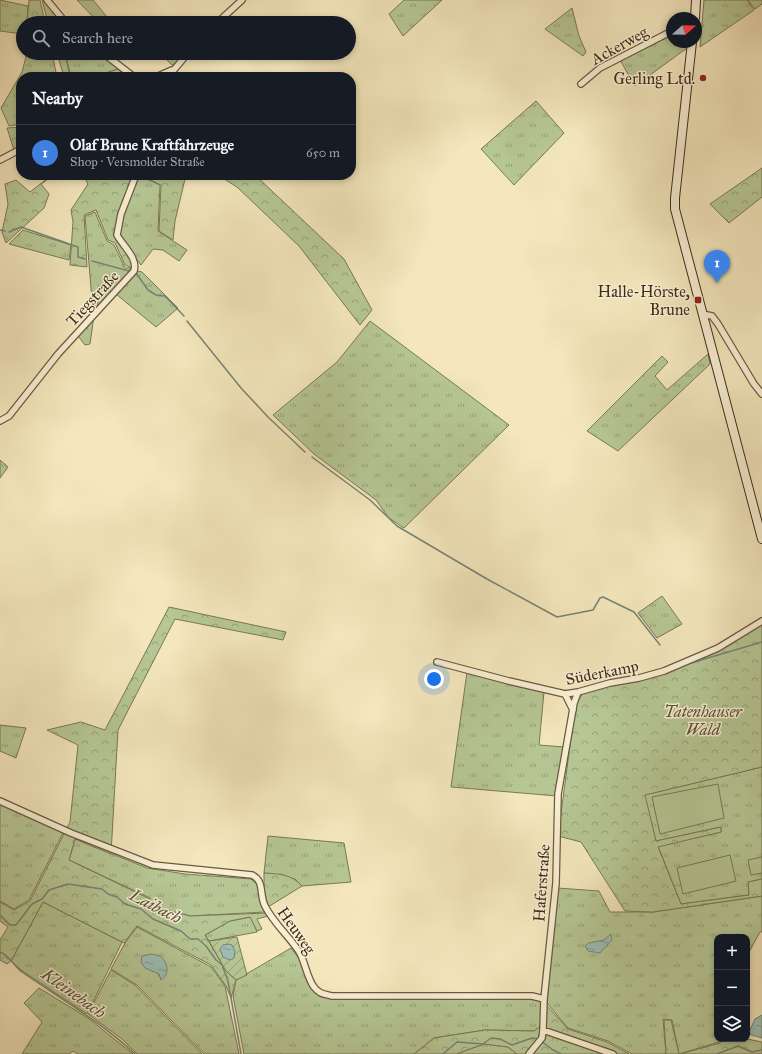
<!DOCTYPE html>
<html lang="en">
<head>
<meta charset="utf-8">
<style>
	:root { --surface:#171b24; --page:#242831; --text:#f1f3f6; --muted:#9ea1a6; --line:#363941; --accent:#1a73e8 }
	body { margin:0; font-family:"IM FELL Great Primer",serif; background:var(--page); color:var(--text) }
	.controls { position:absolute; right:12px; bottom:12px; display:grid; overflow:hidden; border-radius:8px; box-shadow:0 2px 6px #0003 }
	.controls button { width:36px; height:36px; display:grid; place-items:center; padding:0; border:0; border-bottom:1px solid var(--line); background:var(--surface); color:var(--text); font:20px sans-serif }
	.compass { position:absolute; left:666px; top:12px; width:36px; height:36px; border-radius:50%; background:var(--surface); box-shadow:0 2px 6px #0003; rotate:70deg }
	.you { position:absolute; left:434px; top:679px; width:14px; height:14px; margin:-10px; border:3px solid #fff; border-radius:50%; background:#1a73e8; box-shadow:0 0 0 6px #1a73e833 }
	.badge { display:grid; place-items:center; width:26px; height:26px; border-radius:50%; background:var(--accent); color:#fff; font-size:13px; font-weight:700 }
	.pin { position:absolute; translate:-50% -33px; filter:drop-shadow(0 1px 2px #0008) }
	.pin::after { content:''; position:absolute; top:21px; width:14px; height:12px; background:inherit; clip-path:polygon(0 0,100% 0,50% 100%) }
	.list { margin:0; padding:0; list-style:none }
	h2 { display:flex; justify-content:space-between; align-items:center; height:52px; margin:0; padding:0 16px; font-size:17px }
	h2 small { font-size:13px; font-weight:400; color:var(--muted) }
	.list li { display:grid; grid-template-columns:26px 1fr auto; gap:12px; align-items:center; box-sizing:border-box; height:56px; padding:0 16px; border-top:1px solid var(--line) }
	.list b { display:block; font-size:15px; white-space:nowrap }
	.list p { margin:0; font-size:13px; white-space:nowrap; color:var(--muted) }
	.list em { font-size:13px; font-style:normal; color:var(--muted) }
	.icon { flex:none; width:22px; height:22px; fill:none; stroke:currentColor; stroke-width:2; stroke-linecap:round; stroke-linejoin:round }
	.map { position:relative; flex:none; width:762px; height:1054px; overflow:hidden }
	.search { position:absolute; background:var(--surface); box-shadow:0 2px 6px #0003; left:16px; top:16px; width:340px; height:44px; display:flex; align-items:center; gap:10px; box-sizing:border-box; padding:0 14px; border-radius:22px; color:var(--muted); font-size:15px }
	.panel { position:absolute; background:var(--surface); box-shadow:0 2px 6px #0003; left:16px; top:72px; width:340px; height:108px; border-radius:16px }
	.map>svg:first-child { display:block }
	.grass { fill:url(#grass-tufts); stroke:#7a7955 }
	.forest { fill:url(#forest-crowns); stroke:#7a7955 }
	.garden { fill:url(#garden-furrows); stroke:#7a7955 }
	.pitch { fill:#b6c795; stroke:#7a7955 }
	.water { fill:url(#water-ripples); stroke:#778476 }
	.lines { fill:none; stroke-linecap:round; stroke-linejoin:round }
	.stream { stroke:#778476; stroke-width:1.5 }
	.street-casing { stroke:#6c5a3f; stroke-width:8 }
	.secondary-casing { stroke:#3e2b15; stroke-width:10 }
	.street { stroke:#f8efd4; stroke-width:5.5 }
	.secondary { stroke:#f8efd4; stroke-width:8 }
	.poi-dot { fill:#8f2418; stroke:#f8efd4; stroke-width:1.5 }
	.labels { text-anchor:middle; stroke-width:3; stroke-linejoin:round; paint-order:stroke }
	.street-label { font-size:16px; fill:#3e2b15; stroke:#f8efd4 }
	.poi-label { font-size:16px; fill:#3e2b15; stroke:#f8efd4; text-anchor:end }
	.park-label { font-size:16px; font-style:italic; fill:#5c5235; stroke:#f8efd4 }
	.water-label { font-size:17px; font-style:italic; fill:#56503e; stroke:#f8efd4 }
</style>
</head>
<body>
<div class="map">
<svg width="762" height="1054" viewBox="0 0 762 1054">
	<defs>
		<pattern id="grass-tufts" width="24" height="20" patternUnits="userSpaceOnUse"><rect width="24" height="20" fill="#b6c795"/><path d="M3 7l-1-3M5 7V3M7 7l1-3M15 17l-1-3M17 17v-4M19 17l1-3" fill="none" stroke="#95a278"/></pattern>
		<pattern id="forest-crowns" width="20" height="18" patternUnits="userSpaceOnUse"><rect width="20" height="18" fill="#b6c795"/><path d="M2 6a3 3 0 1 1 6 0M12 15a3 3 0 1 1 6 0" fill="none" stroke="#95a278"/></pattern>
		<pattern id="garden-furrows" width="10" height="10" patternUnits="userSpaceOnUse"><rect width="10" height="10" fill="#b6c795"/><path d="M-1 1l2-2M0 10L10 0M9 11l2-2" fill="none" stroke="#95a278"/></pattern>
		<pattern id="water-ripples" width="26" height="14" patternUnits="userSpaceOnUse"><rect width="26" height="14" fill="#9dbfb7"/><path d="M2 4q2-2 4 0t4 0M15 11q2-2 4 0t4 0" fill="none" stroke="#819b94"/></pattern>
	</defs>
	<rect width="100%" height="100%" fill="#f4e7bd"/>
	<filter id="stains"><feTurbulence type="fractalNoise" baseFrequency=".005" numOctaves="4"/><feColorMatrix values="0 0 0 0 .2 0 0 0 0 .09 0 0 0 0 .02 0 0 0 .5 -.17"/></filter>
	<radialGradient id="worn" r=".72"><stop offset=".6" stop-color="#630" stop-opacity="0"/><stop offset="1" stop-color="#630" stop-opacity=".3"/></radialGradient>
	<path class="grass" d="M0,0L28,6L27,23H23V34L0,31Z
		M77,0H93L112,23H99Z
		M404,0H442L403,36L389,14Z
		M704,0H747L754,10L700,47Z
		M572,8L579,36L586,52L583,56L545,29Z
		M672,35V42H688L687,48L635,86L620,60Z
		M27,53H52L57,77H21V124L9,126L1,108L22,72Z
		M65,53H98L118,69L93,77H71Z
		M160,53H184V55L173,66Z
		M536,101L564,133L514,185L481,149Z
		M138,175L160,185L158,231L187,250L179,261L163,250L153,249L141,265L118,235L122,213Z
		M95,212L107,241L114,245L125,268H131L127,276L97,309L98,302L92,300L85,216Z
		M23,230L71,245L69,260L9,244Z
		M137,271L142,272L178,308L156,327L116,294Z
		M370,321L509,425L404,528L389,518L376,500L314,454L273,415L337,362Z
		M708,354L710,364L618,451L587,431L662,356L668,362L655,376L667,390Z
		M0,460L8,467L0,478Z
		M662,596L682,624L657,638L638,613Z
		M467,672L544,692L539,745L564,747L557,796L451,787Z
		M0,725L26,728L16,758L0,751Z
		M762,767V879L748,882L749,895L681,904L658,846L721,832V827L656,841L644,795Z
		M0,802L63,833L29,900L14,909L0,901Z
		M268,836L344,843L351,882L302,886L295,879L264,873Z
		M75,839L147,868L185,874L251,879L257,884L265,912L190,916L151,906L150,898L69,860Z
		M557,888L599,891L610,912H653L762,896V932H760L747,956V937H717V1039H721L719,1042L679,1054L672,1020L663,1019L666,1054H632L608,1041L568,1028L547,1003Z
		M43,902L122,942L87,1014L21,970L11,961Z
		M251,917L257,932L209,941L205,935L230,921Z
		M137,927L211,967L225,986L239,1054H204L137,985L111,969L125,943Z
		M291,948L303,964L312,989L321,997H531L539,999L542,1004L541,1026L534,1031L485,1030L434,1038L414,1054H244L233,996L236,980Z
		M111,970L135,985L202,1054H137L122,1039L88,1014Z
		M39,988L88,1018L133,1054H78L73,1051L69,1054H22L42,1022L24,1003Z
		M484,1044L508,1047L517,1054H456Z"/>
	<path class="forest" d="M29,0H40L45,23H27Z
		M42,0H44L62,23H48Z
		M57,53H65L70,77H64Z
		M118,69L128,77H94Z
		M21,127V146L14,150L7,128Z
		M762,168V197L729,223L710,204Z
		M52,175H54L41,184L49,194L44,208L6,243L2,232L8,204L5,184L16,180L30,192Z
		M83,175H134L113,234L131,260L132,268L125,265L115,243L108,240L96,210L84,215L87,267L70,265L73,222L71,210L88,184Z
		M140,175H186L175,221L173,240L159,231L161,185Z
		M218,175H255L344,259L372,310L360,325L299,246L237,187Z
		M96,302L90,344L85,345L78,336L90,322Z
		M169,607L286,632L283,640L175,619L118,730L111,854L75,839L69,860L150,899L151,906L190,916L266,913L268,916L257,919L262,929L257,931L250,917L230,921L205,935L226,971L236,980L231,998L226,986L211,965L137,926L124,943L43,902L11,961L7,964L0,960V940L8,927L0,921V902L14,910L30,901L70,822L78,745L47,730L81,722L105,730Z
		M762,624V767L645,795L656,841L721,827V832L658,847L681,904L749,895L748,882L762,879V896L653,912L625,911L581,842L558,836L575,708L582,694L612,684L639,681L670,670Z
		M264,873C280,874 291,874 302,886L268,907L264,889Z
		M546,1005L568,1029L607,1042L629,1054H532L546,1035Z
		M664,1020H671L679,1054H666Z
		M541,1026L539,1037L526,1054H517L508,1047L484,1044L456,1054H414L434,1038L485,1030L534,1031Z
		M723,1039H747L762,1042V1054H680L720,1043Z"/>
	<path class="garden" d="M237,937L247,975L236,980L226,971L209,941Z"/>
	<path class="pitch" d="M748,0H762V4L755,9Z
		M718,784L724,818L660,834L652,797Z
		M730,855L736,881L683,894L677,868Z
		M762,857V873L751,875L748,860Z"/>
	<path class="water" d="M611,934L612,940L600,953L588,951L585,946L589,943L604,940Z
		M229,944L232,945L235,951L234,958L230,960L223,957L220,949L223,945Z
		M151,954C154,955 159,955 161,957C169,964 169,975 161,980L159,974L145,968L141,962L142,956Z
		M762,1015V1038L748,1034L755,1019Z"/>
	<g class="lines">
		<path class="stream" d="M0,230L5,231
			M9,232L21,227L78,247V257L85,259
			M92,261L129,271
			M136,273L148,290L156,295L165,296L184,316
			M187,321L241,388L268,417L305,452
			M312,457L370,500L397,526L487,579L557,617L593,610L600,598L603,597L634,612L660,645
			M681,666L762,642
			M0,915L10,925H16L32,904L42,899L49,890L68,884L102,889L108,894L117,897L125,904L141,909L153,919L181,931L190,939H198L206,946L216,960L222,965L228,981L241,1054
			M0,952C9,955 14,966 22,972C61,999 101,1022 135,1054
			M541,1041L553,1050L561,1054
			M443,1054L457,1042L483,1044L491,1038L500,1039L512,1045L532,1038L538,1039
			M717,1054L738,1046L752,1052L762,1050"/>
		<defs>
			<path id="street" d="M47,0L66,23
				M217,23L242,0
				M103,53L134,77
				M156,77L172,70
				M168,77L188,53
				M581,84L600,68L672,31
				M0,160L21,149
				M702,314L712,316L718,324L754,384L762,394
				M0,421L9,416L58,354L134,271C138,258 123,246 117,235L121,214L136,175
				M437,662L509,681L565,694L578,692L610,683L639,678L664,671L718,648L762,621
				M565,694L573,710
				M0,801L71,833L153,865L252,875C265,881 259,895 265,906C274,924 290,937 300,953C305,963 308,980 314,987C319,994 324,994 332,996H532L544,999
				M543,1030L613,1054
				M529,1054L542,1038L543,1030L544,999L556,883L558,794L574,703L578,692"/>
			<path id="secondary" d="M695,18L696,0
				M692,42L675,198V209L762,539"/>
		</defs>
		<use href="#street" class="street-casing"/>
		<use href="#secondary" class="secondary-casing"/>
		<use href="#street" class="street"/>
		<use href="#secondary" class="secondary"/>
	</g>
	<g class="poi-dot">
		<circle cx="703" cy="78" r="4"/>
		<rect x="694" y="296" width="8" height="8" rx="2"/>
	</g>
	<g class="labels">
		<g class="street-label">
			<text transform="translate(619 45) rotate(-29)" y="6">Ackerweg</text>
			<text transform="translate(92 298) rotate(-47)" y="6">Tiegstraße</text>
			<text transform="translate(602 672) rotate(-11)" y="6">Süderkamp</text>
			<text transform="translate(541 883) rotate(-86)" y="6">Haferstraße</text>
			<text transform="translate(297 930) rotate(55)" y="6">Heuweg</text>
		</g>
		<g class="poi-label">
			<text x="695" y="84">Gerling Ltd.</text>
			<text x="690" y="297">Halle-Hörste,<tspan x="690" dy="18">Brune</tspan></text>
		</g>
		<g class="park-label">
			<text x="703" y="717">Tatenhauser<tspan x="703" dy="18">Wald</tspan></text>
		</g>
		<g class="water-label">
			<text transform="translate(156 906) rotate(27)" y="6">Laibach</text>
			<text transform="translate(74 993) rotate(35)" y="6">Kleinebach</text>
		</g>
	</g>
	<rect width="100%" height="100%" filter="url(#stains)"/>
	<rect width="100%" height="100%" fill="url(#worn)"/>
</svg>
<div class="controls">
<button>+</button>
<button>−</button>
<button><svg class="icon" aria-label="layers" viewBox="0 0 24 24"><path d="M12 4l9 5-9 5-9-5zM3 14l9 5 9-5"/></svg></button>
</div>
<svg class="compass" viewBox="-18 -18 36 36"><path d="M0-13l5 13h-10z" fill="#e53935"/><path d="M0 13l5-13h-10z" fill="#9ea1a6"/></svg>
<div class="you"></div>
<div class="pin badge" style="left:717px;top:283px;background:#3f7fe0">1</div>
<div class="search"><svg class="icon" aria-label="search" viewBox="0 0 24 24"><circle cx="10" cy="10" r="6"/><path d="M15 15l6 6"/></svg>Search here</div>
<section class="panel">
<h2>Nearby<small></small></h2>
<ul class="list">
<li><span class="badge" style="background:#3f7fe0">1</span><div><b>Olaf Brune Kraftfahrzeuge</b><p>Shop · Versmolder Straße</p></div><em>650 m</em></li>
</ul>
</section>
</div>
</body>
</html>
